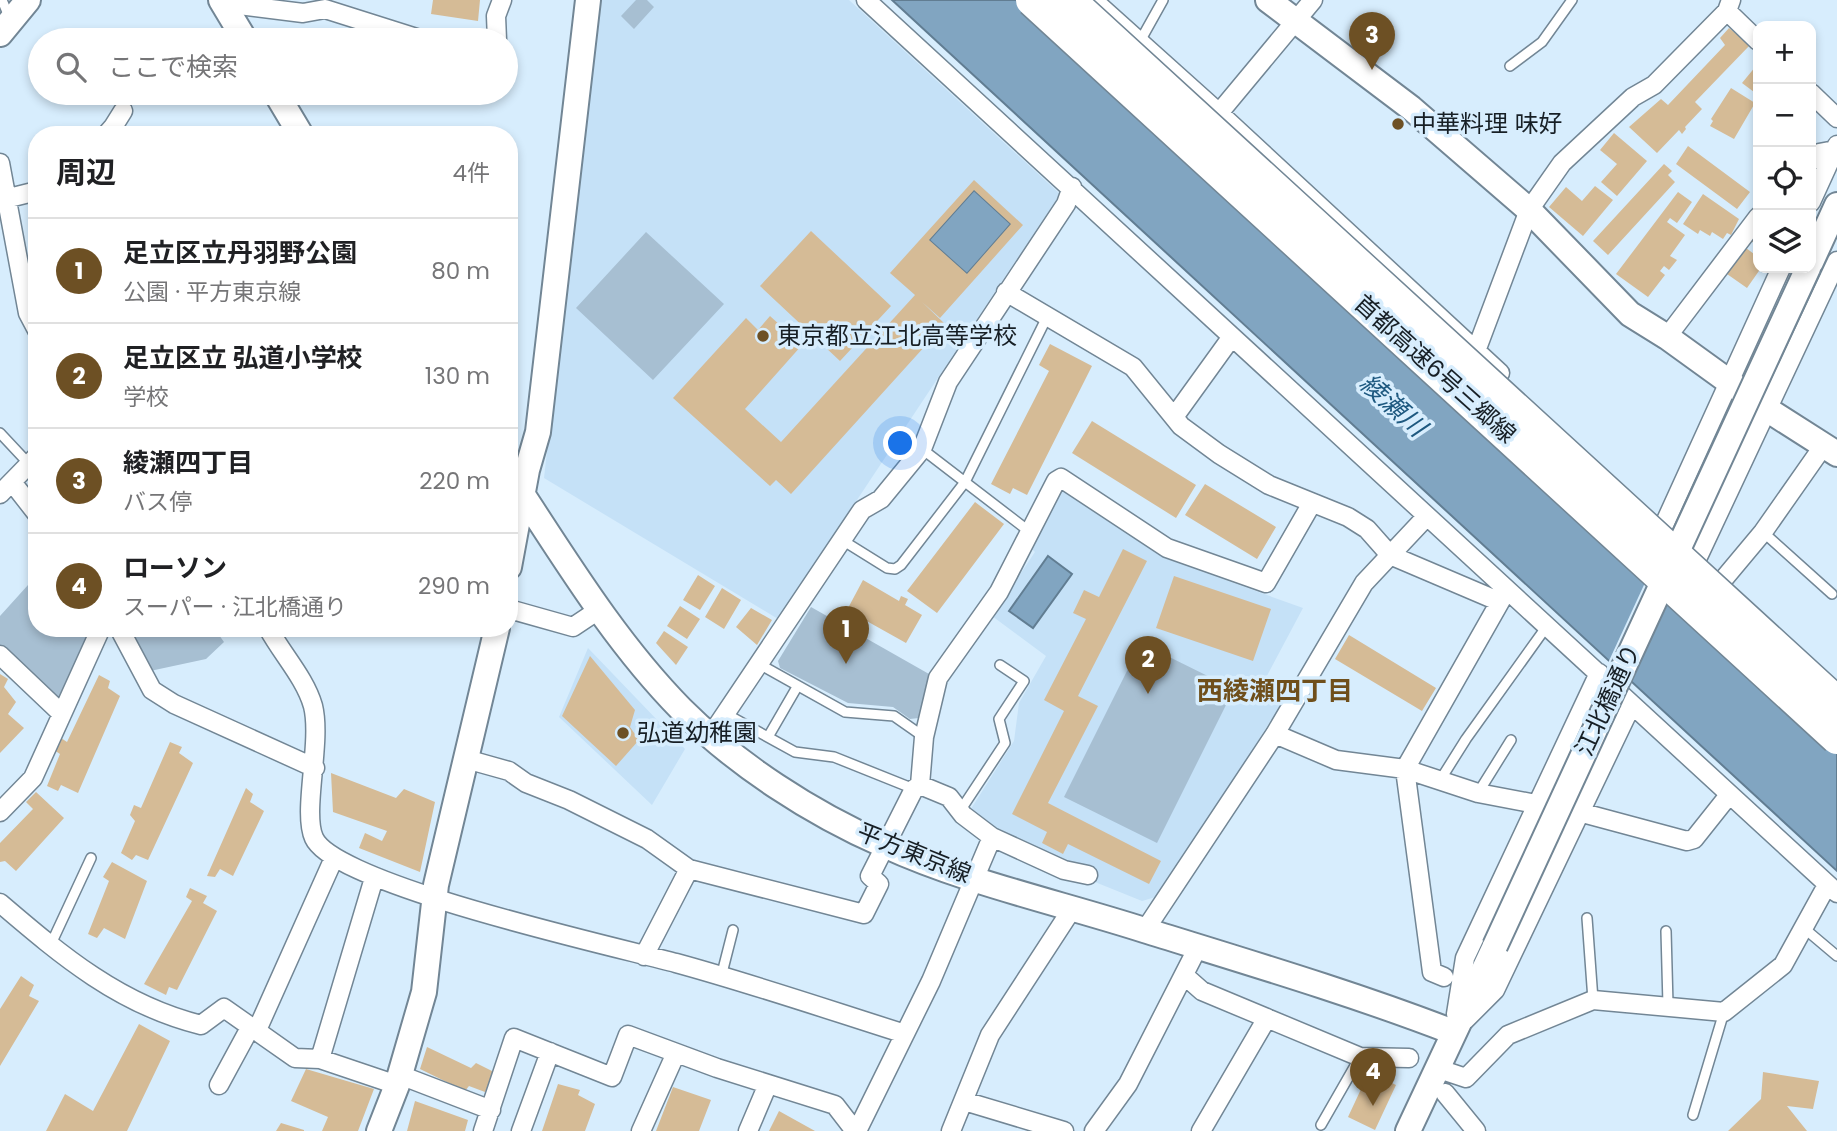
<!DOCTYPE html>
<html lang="ja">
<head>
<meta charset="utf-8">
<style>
	:root { --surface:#fff; --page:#f6f6f6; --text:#202124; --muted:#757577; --line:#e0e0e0; --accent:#6d5024 }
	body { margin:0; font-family:Poppins,"Noto Sans JP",sans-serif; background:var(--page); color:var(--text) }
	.controls { position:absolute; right:21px; top:21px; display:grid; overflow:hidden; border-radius:14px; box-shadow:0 4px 10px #0003 }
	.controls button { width:63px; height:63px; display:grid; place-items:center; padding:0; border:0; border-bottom:2px solid var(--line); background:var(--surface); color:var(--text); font:35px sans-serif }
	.you { position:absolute; left:901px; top:444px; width:24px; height:24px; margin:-18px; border:5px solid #fff; border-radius:50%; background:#1a73e8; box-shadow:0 0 0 10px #1a73e833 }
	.badge { display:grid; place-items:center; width:46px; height:46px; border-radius:50%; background:var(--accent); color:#fff; font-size:23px; font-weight:700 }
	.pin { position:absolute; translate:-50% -58px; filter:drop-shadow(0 2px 4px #0008) }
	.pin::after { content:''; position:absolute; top:37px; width:24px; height:21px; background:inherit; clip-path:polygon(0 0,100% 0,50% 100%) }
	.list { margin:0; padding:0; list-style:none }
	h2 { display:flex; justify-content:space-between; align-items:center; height:91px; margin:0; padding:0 28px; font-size:30px }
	h2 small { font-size:23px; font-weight:400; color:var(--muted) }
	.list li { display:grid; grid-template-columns:46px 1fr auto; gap:21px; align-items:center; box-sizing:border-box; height:105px; padding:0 28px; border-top:2px solid var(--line) }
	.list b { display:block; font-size:26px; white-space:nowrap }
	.list p { margin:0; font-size:23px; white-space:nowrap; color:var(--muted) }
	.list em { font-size:23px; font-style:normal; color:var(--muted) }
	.icon { flex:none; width:38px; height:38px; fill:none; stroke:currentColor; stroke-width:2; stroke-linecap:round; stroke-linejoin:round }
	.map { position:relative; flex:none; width:1837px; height:1131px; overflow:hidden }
	.search { position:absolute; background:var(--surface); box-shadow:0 4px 10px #0003; left:28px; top:28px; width:490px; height:77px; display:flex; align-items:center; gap:18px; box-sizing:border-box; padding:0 24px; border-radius:38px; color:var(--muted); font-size:26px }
	.panel { position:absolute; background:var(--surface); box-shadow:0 4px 10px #0003; left:28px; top:126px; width:490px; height:511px; border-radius:28px }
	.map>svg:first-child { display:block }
	.built { fill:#c5e1f7 }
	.green { fill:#a7bfd2 }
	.water { fill:#81a5c1; stroke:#617d92; stroke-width:2 }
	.pier { fill:#d7edfd }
	.building { fill:#d5bb96; fill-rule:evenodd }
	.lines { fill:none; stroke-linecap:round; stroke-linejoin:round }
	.lane-casing { stroke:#728695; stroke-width:12 }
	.street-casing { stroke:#728695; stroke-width:21 }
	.secondary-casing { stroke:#728695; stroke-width:28 }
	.lane { stroke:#fff; stroke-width:9 }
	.street { stroke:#fff; stroke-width:18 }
	.secondary { stroke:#fff; stroke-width:24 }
	.secondary-bridge-casing { stroke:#728695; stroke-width:28; stroke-linecap:butt }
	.highway-bridge-casing { stroke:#728695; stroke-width:35; stroke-linecap:butt }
	.secondary-bridge { stroke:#fff; stroke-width:24 }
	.highway-bridge { stroke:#fff; stroke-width:32 }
	.poi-dot { fill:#6d5024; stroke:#d7edfd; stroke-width:2.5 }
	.labels { text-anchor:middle; stroke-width:7; stroke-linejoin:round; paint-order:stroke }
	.poi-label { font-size:24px; fill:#171f25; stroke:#d7edfd; text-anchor:start }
	.street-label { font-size:24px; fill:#171f25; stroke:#d7edfd }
	.water-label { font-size:26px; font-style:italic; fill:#1e5980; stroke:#d7edfd }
	.neighbourhood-label { font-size:26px; font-weight:bold; fill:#6f4f1b; stroke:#d7edfd }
</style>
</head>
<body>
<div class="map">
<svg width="1837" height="1131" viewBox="0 0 1837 1131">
	<rect width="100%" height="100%" fill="#d7edfd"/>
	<path class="built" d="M598,0H849L1060,194L778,619L544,478Z
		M1060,492H1072L1164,558L1303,608L1261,687L1284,700L1159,896L1142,901L1090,880L1001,835L969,812L1014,741L1019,703L1046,656L992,616L1035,552L1030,547Z
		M588,648L685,749L652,805L559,717Z"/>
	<path class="green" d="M636,0H647L654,7L634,29L621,16Z
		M646,232L724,304L653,380L576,308Z
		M28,585L37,592V628H95L58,706L0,650V616Z
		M811,607L929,674L919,718L910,719L893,707L848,703L780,668L778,661Z
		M126,628H214L224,642L206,659L150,671Z
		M1141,643L1234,689L1157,843L1064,797Z"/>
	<path class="water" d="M892,0H1016L1837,752V871Z
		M974,190L1011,224L967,274L929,240Z
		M1048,556L1072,574L1033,628L1009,611Z"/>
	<path class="pier" d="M1649,574L1672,595L1630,684L1608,663Z"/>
	<path class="building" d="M433,0H480L478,21L431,14Z
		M1729,28L1750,45L1695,102L1702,109L1685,127L1686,129L1682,134L1679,130L1657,153L1629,127L1661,99L1668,105L1725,45L1720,38Z
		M1756,66L1758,67V95L1742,83Z
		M1731,88L1755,103L1734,139L1710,126L1713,121L1711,119Z
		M1614,133L1647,161L1617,196L1601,182L1617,164L1600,150Z
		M1688,146L1750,192L1737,209L1676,164Z
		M1664,164L1672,171L1668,175L1675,182L1608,255L1593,241Z
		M974,180L1023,225L940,318L922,302L945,324L791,494L776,480L770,486L673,398L746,318L758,330L770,316L802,345L745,409L781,442L915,295L890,273ZM974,190L1011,224L967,274L929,240Z
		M1595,186L1613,200L1583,236L1549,207L1566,187L1582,201Z
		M1678,192L1692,202L1677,223L1670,218L1667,222L1685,235L1670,256L1677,260L1669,270L1664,266L1660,271L1665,275L1648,297L1616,274Z
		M1703,194L1739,219L1731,235L1727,233L1723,239L1712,232L1710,236L1700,230L1698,234L1683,224Z
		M811,231L891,306L840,361L760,286Z
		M1758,231V246L1751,241Z
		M1746,248L1758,257V268H1761L1747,288L1727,274Z
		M1050,344L1092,366L1027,495L1013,488L1010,494L991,484L1049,371L1039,365Z
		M1092,421L1196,485L1176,518L1072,453Z
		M1205,484L1276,527L1257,559L1185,515Z
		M975,502L1004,524L937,613L907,591Z
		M1123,549L1147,561L1078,696L1098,706L1048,803L1161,861L1149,884L1068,844L1063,854L1042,843L1047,832L1012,814L1064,711L1044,700L1086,619L1073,613L1084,590L1099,597Z
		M698,575L715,586L700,610L683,600Z
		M1174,576L1271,609L1253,661L1156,628Z
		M863,580L899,601L901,596L908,599L905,605L922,615L906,643L847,610Z
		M722,588L741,600L724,629L705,617Z
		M680,606L700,619L687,639L667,626Z
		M751,608L772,620L757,645L736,627Z
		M664,631L688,647L676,665L656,643Z
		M1349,635L1436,688L1422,711L1335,659Z
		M590,656L635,710L630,727L639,740L616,766L562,716Z
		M0,674L8,679L4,687L16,702L8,714L24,728L0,753Z
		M99,675L110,681L108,688L120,696L78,793L61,785L58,791L47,786L60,754L54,750L61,738L67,742Z
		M170,742L182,747L179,753L193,763L148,860L136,855L132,860L121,853L135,821L130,815L134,805L141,808Z
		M331,773L396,798L404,789L435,802L420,872L359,848L365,833L382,841L387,831L333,812Z
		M246,788L253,794L250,802L264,811L233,876L220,869L215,877L207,876Z
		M36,792L64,818L16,871L5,861L0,862V843L33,809L26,802Z
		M112,862L147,881L125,939L104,928L97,938L88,934L109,881L103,877Z
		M190,888L207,896L203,903L217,911L177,990L169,987L166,995L144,984L192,901L186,897Z
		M21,976L34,985L29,996L39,1001L0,1066V1009Z
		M139,1024L170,1041L127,1131H46L65,1094L93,1111Z
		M427,1047L471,1068L476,1063L494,1072L485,1092L469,1086L465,1091L420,1069Z
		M306,1069L374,1089L358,1131H322L328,1117L291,1101Z
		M1369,1072L1396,1085L1375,1130L1348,1117Z
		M1763,1072L1819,1081L1813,1109L1787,1106L1807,1131H1728L1761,1099Z
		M558,1084L580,1090L578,1095L595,1104L585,1131H542Z
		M673,1087L711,1100L699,1131H656Z
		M415,1101L468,1120L465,1131H407Z
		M779,1111L815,1131H769Z
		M281,1123L304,1130V1131H276Z"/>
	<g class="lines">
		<defs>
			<path id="lane" d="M2,0L10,19
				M1139,43L1163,0
				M1510,66L1542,42L1572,0
				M0,433L29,464
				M922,449L1030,532
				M1763,532L1832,594
				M842,540L887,568L895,569L901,565L965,482L1047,317
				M759,664L845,712L894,716L924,737
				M726,714L795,752L834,757L914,789
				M768,737L797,687
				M1439,782L1466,739L1547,626
				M1478,793L1511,740
				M960,811L1005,743L999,719L1024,681L1000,665
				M1587,918L1593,1000
				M1805,929L1837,956
				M1666,931L1668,1005
				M51,944L91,858
				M721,977L733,930
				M1693,1115L1724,1012
				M1321,1125L1360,1057"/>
			<path id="street" d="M866,0L1837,893
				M1093,0L1219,113L1500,373
				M223,3L303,13L325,9L423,40
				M1727,11L1758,41
				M497,40L496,16L502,0
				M1811,93L1837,118
				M1219,113L1313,0
				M113,127L123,111
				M106,135L113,127L121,135
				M1811,161L1819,153L1835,150
				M0,163L28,313L37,330
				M5,199L37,191
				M1811,202L1837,145
				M1006,292L1133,367L1181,426L1219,454L1269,485L1348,517L1367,529L1390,555L1498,601
				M1667,337L1758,217
				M1476,351L1529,210L1562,163L1633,97L1654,85L1727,11L1731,0
				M1174,417L1231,338
				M12,482L37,514
				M0,494L37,456
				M1663,527L1781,268
				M1697,559L1837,261
				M1722,581L1763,532L1824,445
				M509,609L573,627L600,609
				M119,628L152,690L174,704L315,768
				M268,628C282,654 305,678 313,706C322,742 302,812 314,838C335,885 617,947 676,963C753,984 829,1010 905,1034
				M0,655L62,714
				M1275,734L1336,760L1405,769L1478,793L1536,804
				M711,735L862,510L881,499L922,449L948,382L1066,204L1072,187
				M466,759L509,771L526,783L569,800L647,839L689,869L864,914L879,884L870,876L914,789L920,785L949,797L963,815L992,837L1064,870L1088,875
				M920,785L924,737L938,678L999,592L1056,481L1061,478L1167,548L1266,583L1312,503
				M0,812L33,778L101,628
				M1579,812L1687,841L1694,839L1729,795
				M0,903C62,956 120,1005 201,1025L224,1008L295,1058L320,1059L397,1085
				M1145,930L1275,734L1364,583L1427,516
				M644,956L689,869
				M1185,976L1202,991L1360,1057L1409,1058
				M1444,977L1432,972L1405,769L1505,593
				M1456,1014L1465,958L1599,673
				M1465,1020L1495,990L1631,706
				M257,1030L334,858
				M320,1059L374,878
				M1436,1068L1466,1078L1508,1035L1593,1000L1724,1012L1783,965L1827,885
				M400,1075L491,1110
				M219,1085L251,1026
				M1445,1093L1476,1131
				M964,1101L1064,1131
				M483,1131L514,1038L612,1077L628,1035L717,1068L835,1105L855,1131
				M521,1131L550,1052
				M641,1131L676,1053
				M748,1131L768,1084
				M857,1131L931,981L992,837
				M951,1131L990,1035L1072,909
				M1094,1131L1128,1084L1198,947
				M1201,1131L1267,1018"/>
			<path id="secondary" d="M221,0L245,40
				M1268,0L1411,108L1529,210L1630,314L1667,337L1768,410L1837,454
				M0,34L28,0
				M276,93L301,135
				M1811,262L1837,205
				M509,474C562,554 613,640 681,709C737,765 811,813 884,845C964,882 1060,903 1144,930C1247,962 1352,993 1453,1032
				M509,567L527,470L538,432L588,0
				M379,1131L397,1085L424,992L436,885L497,628
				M1408,1131L1495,946"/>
		</defs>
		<use href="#lane" class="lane-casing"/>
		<use href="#street" class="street-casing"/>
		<use href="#secondary" class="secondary-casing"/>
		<use href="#lane" class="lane"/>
		<use href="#street" class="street"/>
		<use href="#secondary" class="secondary"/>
		<defs>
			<path id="secondary-bridge" d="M1495,946L1808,268"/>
			<path id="highway-bridge" d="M1032,0L1837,738
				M1069,0L1837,703"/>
		</defs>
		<use href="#secondary-bridge" class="secondary-bridge-casing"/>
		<use href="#highway-bridge" class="highway-bridge-casing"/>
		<use href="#secondary-bridge" class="secondary-bridge"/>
		<use href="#highway-bridge" class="highway-bridge"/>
	</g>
	<g class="poi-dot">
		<circle cx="1398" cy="124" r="7"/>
		<circle cx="763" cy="336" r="7"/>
		<circle cx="623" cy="733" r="7"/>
	</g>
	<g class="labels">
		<g class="poi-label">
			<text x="1412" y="132">中華料理 味好</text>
			<text x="777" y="344">東京都立江北高等学校</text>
			<text x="637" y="741">弘道幼稚園</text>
		</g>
		<g class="street-label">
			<text transform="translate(1435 369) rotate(42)" y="8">首都高速6号三郷線</text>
			<text transform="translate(1608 700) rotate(-65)" y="8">江北橋通り</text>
			<text transform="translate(914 853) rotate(22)" y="8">平方東京線</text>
		</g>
		<g class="water-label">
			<text transform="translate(1393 405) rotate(42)" y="9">綾瀬川</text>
		</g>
		<g class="neighbourhood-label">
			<text x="1275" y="700">西綾瀬四丁目</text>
		</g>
	</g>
</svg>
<div class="controls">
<button>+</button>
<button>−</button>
<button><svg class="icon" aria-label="locate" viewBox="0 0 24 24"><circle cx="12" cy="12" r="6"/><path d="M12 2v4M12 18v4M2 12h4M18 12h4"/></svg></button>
<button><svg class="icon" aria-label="layers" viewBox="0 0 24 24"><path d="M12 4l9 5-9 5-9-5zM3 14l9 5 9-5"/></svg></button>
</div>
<div class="you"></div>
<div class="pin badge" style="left:846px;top:664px">1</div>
<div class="pin badge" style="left:1148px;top:694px">2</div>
<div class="pin badge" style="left:1372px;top:70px">3</div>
<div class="pin badge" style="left:1373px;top:1106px">4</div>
<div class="search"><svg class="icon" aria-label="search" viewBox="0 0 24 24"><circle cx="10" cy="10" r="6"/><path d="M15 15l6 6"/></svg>ここで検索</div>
<section class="panel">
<h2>周辺<small>4件</small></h2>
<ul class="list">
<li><span class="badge">1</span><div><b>足立区立丹羽野公園</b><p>公園 · 平方東京線</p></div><em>80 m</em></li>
<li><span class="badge">2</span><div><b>足立区立 弘道小学校</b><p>学校</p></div><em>130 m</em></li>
<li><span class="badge">3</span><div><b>綾瀬四丁目</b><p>バス停</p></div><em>220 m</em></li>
<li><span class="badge">4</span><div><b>ローソン</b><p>スーパー · 江北橋通り</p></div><em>290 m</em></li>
</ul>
</section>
</div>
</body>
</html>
